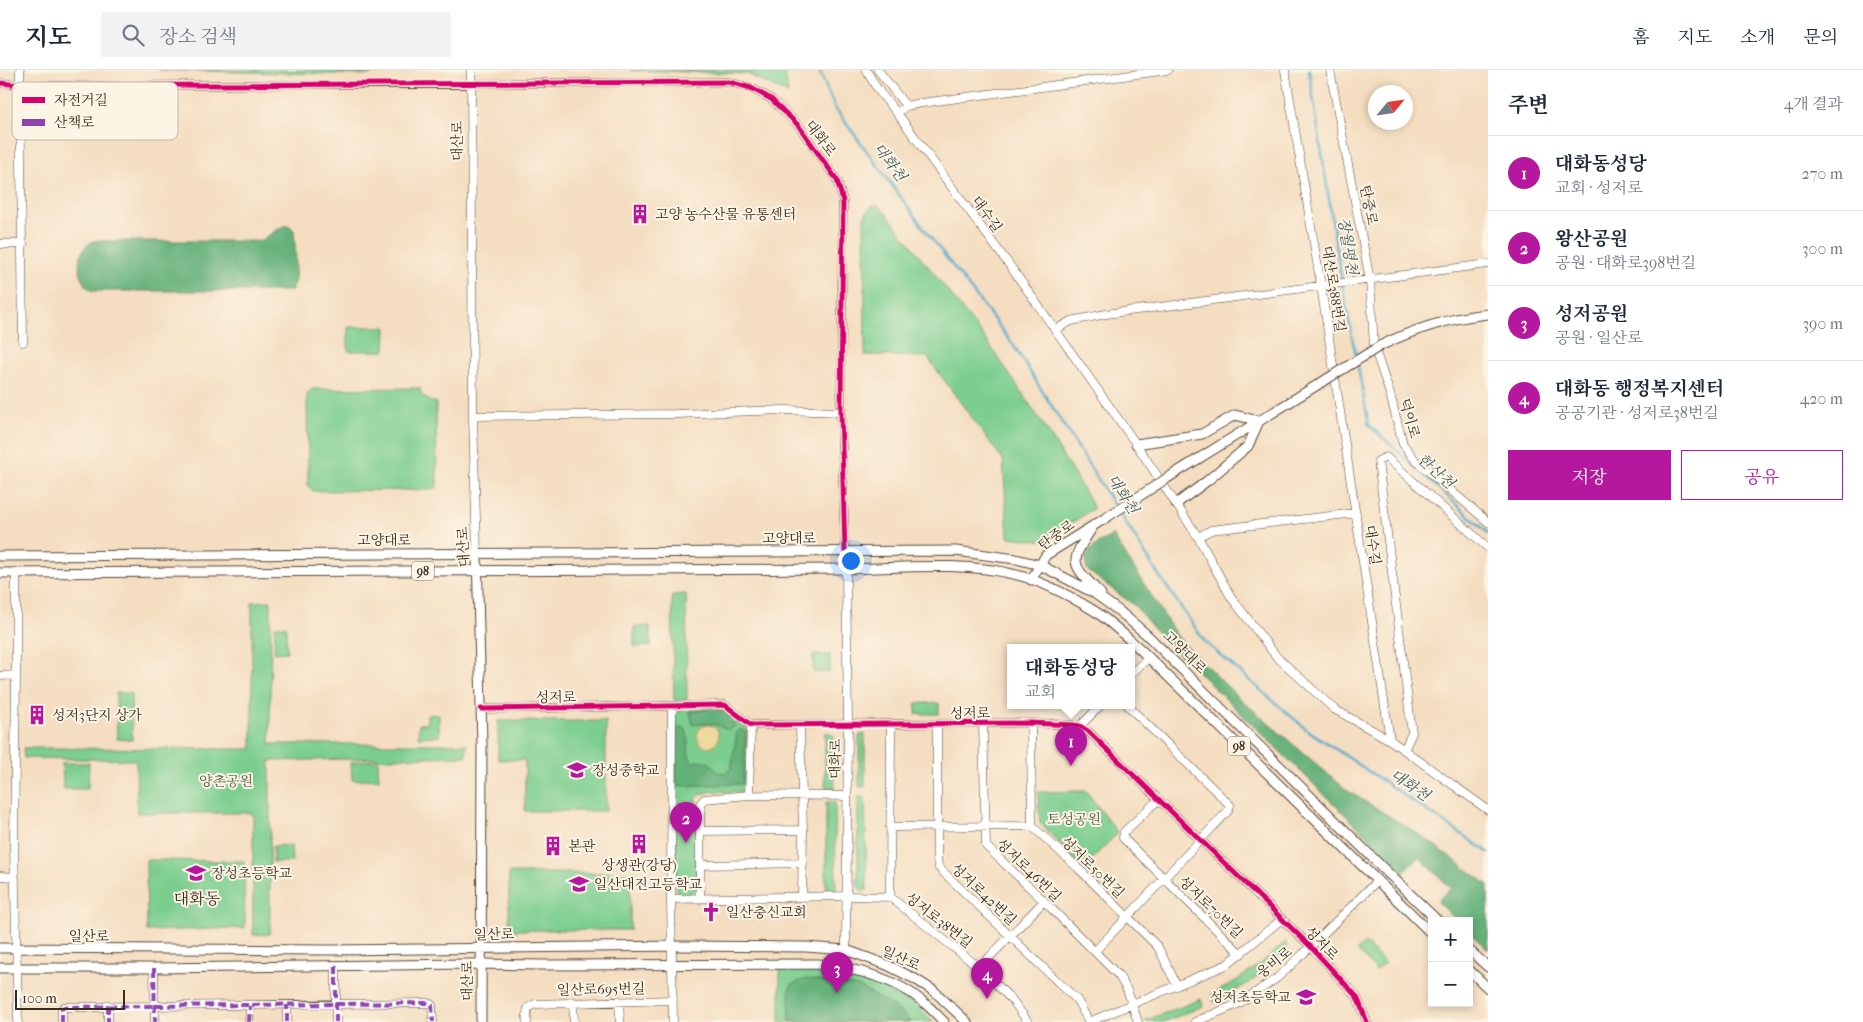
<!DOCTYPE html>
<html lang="ko">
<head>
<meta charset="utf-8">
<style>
	:root { --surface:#fff; --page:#f2f2f3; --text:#1f2937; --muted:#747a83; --line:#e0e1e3; --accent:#b5179e }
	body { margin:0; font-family:"IM FELL French Canon","Noto Serif KR",serif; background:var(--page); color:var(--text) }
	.controls { position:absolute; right:15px; bottom:15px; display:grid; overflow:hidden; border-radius:0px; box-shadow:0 2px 8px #0003 }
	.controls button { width:45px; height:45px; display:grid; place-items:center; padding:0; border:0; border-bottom:1px solid var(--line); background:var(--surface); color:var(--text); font:25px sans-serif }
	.compass { position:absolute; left:1368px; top:15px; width:45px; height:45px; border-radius:50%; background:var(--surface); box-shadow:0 2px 8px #0003; rotate:61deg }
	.scale { position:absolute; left:15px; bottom:12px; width:110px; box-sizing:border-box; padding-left:5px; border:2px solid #3b2a1e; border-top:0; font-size:14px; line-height:18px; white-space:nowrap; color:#3b2a1e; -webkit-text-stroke:4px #fcf5e5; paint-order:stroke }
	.you { position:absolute; left:850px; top:490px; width:18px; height:18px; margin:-12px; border:4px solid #fff; border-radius:50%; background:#1a73e8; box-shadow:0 0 0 8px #1a73e833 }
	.badge { display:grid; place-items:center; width:32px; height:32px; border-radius:50%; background:var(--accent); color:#fff; font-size:16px; font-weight:700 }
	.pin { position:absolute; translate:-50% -41px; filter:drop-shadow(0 1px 2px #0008) }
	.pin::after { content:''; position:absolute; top:26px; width:18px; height:15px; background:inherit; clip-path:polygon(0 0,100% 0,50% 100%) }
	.popup { position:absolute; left:1007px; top:574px; width:128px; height:65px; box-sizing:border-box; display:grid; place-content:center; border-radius:0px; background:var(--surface); filter:drop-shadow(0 1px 4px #0005); font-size:16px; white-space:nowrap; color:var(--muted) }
	.popup b { font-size:19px; color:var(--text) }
	.popup::after { content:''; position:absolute; left:50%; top:100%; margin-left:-10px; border:10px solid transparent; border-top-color:var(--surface) }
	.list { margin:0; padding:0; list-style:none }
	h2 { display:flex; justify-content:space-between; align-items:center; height:65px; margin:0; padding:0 20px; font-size:21px }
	h2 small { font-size:16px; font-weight:400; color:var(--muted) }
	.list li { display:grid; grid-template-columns:32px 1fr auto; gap:15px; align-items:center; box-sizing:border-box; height:75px; padding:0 20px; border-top:1px solid var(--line) }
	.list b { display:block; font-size:19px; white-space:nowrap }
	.list p { margin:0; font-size:16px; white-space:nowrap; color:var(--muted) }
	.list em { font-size:16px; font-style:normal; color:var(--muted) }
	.actions { display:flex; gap:10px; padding:15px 20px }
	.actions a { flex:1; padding:11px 0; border:1px solid var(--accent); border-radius:0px; text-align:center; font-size:18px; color:var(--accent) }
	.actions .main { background:var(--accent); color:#fff }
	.icon { flex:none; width:28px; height:28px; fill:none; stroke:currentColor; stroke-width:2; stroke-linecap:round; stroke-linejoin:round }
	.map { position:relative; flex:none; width:1488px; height:952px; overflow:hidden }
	header { display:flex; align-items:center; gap:30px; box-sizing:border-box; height:70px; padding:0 25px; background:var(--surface); border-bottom:1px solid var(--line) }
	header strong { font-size:24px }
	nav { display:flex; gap:28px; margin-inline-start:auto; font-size:18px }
	.search { width:350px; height:45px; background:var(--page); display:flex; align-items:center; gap:12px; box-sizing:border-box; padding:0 18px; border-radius:0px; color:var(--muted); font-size:19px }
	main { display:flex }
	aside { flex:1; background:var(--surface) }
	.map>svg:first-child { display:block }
	.green { fill:#7cce8f; stroke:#5c7c56 }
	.forest { fill:#65b17a; stroke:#506e4c }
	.sand { fill:#eeda9e; stroke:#94825e }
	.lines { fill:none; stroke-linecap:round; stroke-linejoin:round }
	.stream { stroke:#4aa8c9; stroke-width:2.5 }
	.minor-casing { stroke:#574536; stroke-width:9 }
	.major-casing { stroke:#574536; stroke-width:11 }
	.minor { stroke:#fff; stroke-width:8 }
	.major { stroke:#fff; stroke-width:9 }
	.major-bridge-casing { stroke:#574536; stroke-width:11; stroke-linecap:butt }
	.major-bridge { stroke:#fff; stroke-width:9 }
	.quiet { stroke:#8e44ad; stroke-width:4; stroke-dasharray:8 4; stroke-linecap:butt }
	.cycleway-casing { stroke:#fcf5e5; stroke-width:8 }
	.cycleway { stroke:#d6006c; stroke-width:5 }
	.labels { text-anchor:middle; stroke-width:4; stroke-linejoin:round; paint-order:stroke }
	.shield { fill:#fcf5e5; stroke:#75675a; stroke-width:1 }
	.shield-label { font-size:12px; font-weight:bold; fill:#3b2a1e }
	.street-label { font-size:14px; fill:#3b2a1e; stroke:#fcf5e5 }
	.poi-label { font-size:14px; fill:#3b2a1e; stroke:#fcf5e5; text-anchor:start }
	.park-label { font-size:14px; fill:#4e5b40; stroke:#fcf5e5 }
	.water-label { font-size:15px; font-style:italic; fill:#415c62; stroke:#fcf5e5 }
	.quarter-label { font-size:16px; fill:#3b2a1e; stroke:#fcf5e5 }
	.key { fill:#fcf5e5; stroke:#c2b8a9; stroke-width:1 }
	.key-label { font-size:14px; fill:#3b2a1e }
</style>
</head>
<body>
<header>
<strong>지도</strong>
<div class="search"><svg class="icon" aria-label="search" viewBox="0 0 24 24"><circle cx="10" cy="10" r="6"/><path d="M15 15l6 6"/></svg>장소 검색</div>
<nav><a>홈</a><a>지도</a><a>소개</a><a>문의</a></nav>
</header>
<main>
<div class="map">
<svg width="1488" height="952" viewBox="0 0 1488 952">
	<rect width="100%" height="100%" fill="#fcf5e5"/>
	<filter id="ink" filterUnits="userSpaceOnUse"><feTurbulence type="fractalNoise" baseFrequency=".02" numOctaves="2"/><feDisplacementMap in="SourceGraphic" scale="10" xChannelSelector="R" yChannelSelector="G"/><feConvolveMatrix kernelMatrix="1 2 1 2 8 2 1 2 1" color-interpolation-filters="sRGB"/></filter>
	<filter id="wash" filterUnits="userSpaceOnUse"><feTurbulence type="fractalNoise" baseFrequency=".0096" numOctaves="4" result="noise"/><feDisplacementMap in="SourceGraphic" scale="20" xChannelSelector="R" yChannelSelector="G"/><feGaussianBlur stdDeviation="1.12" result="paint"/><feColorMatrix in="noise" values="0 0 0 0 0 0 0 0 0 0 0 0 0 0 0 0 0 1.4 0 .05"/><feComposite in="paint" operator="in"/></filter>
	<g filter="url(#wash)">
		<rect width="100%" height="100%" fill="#f4ddc0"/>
		<path class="green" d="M159,0H378V2L367,5Z
			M630,0H785L788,24L748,4Z
			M872,136H879L885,142L985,268L1047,360L1094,438L1045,471L1008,467L1003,390L927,287L865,285L864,148L867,141Z
			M348,257H386L385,281H348Z
			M420,318L421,324L431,332H436L437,417L431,420L313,421L308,416L307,324L312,319Z
			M686,524L687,630H674L672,525Z
			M271,531L270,674H467L466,686L270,691V864L253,865V743H137L136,690L24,688L23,678L252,679V532Z
			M275,556H286L287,582L274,583Z
			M650,556L651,576L634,577V557Z
			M813,585H830V602H813Z
			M116,623H131L132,670L117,669Z
			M916,633H939V644H916Z
			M715,638L731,644L747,659L746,722C734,722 702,718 696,729L697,818L690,824L679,825L677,821L673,646L677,641Z
			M439,644V666L418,667L419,654L427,653V645Z
			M498,651H606V741H525V690H498Z
			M825,663H831L834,666L835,718L825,717Z
			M862,664H865V717H859V666Z
			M378,690L379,709L352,710L351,692Z
			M62,693H89L88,719H63Z
			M1086,721L1118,763L1083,798L1040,753L1038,722Z
			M858,727H865L867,820H861L858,816Z
			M826,732H835L836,819L834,822H826Z
			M291,775L292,792H273V776Z
			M146,790L244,791L245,858L147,861Z
			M509,803H630V860H509Z
			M1285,872L1287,874C1284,896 1232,923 1214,932L1211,925C1241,909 1260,896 1285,872Z
			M1365,873L1385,893L1376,901L1357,880Z
			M780,899L817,900L846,904L876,913L914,933L934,952H780Z
			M1201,929L1203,936L1164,952L1144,951Z"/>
		<path class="forest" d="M289,155L294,160C295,175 299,208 291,221H92C80,214 76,195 82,182C84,177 89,174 93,171H261C270,165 279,156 289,155Z
			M1113,465L1177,566L1239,628L1348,721L1425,768L1488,815V880L1469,862V851H1457L1437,831L1451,818L1419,787L1404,802L1155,560L1135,536L1087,500C1080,481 1099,473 1113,465Z
			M707,640L723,642L737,650L733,658L728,660C709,651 712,654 693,655L690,642Z
			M681,656C693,661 684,681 692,692C702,689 712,691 717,702L724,703L731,699L737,661L740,659L746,663L743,714L677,716L675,661Z
			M806,909L859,917L896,938L911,952H790L789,920L792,914Z"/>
		<path class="sand" d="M697 666a11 11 0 1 1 22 0a11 11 0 1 1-22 0Z"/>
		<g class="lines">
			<path class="stream" d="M819,0L835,38L925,160L1012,273L1116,438
				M1309,0L1343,220L1356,287
				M1357,292L1369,355L1488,463
				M1119,442L1158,504L1205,572L1306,659L1488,782"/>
		</g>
	</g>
	<g filter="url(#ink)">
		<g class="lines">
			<defs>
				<path id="minor" d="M20,0L23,272
					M471,0L473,346L477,483
					M866,0L878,20L897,43L1013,200L1136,374L1198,467L1231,527L1276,586L1334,639L1390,670L1488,740
					M878,0L906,36
					M1285,0L1321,216L1390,670
					M1330,0L1370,210L1374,277L1390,324L1403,374L1415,390L1488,452
					M0,13L31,16L729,12L751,18L771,29L798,55L837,110L843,131L841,342L845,481
					M897,43L906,36L922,33L1168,0
					M0,174H23
					M1055,260L1071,251L1106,244L1488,194
					M473,346L676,344L785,340L841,342
					M1198,467L1211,460L1356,443
					M846,499L848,655L846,880
					M16,502V605L14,775L18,952
					M1131,604L1149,587
					M0,606L16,605
					M672,637L671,829L673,952
					M481,639L725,635L751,655L1031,653L1073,655L1080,656L1088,661L1311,877L1357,927L1367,952
					M1031,653L1032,756L1079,799L1158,877L1177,916
					M983,654L986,776L1044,831L1119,906L1127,920L1138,952
					M891,655L890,827L981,899L1013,931L1028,952
					M937,655V790L939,798L1077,930L1089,952L1226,895L1282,849
					M800,656L803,760L802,827
					M1080,656L1101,635
					M1404,680L1412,663L1378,391L1386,387L1488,478
					M749,725L751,655
					M1159,729L1124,762L1123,768L1241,884
					M890,757L1032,756
					M700,761L803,760
					M700,795L803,793
					M0,806L14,807
					M671,829L847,826L890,827
					M700,829V734L704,729L749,725L847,726
					M1095,881L1228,741L1230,735L1127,635
					M336,896V952
					M154,898L155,952
					M979,898L1044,831
					M619,931L620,952
					M573,932L574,952
					M108,935V952
					M62,952V939L64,937L428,933L432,935L433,952
					M249,952L250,936
					M287,952V935
					M527,952C527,943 525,937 535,934L673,930
					M1195,952L1240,933L1277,908L1303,884L1377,811"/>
				<path id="major" d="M1380,276C1414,259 1450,248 1488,244
					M1136,374L1202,364L1235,345L1259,351L1248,376L1207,411L1176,434
					M1169,407L1327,309
					M1094,455C1069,493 1069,492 1101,524
					M477,483L482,674L481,952
					M0,486L956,481L1016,489L1040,495L1094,523L1119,541L1147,565L1387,802L1438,851
					M0,503L846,499C901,498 962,491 1017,505C1042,511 1070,526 1093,540C1109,550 1125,566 1140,579L1432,864
					M1031,510L1046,485L1104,449
					M0,878L329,880L684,876L806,877L846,880L887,895L915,909L934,921L967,952
					M1469,880L1488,897
					M0,898H154L470,894L544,895L818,894C855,898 893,907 922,931C930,937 937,945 944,952
					M1469,900L1488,918"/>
			</defs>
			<use href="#minor" class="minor-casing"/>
			<use href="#major" class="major-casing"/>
			<use href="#minor" class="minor"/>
			<use href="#major" class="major"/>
			<defs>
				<path id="major-bridge" d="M1327,309L1380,276
					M1104,449L1169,407"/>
			</defs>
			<use href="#major-bridge" class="major-bridge-casing"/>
			<use href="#major-bridge" class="major-bridge"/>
			<path class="quiet" d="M336,896V952
				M154,898L155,952
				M108,935V952
				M62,952V939L64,937L428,933L432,935L433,952
				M249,952L250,936
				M287,952V935"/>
			<defs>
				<path id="cycleway" d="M0,13L31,16L729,12L751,18L771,29L798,55L837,110L843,131L841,342L845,481
					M481,639L725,635L751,655L1031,653L1073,655L1080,656L1088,661L1311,877L1357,927L1367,952"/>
			</defs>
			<use href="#cycleway" class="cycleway-casing"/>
			<use href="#cycleway" class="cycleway"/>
		</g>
	</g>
	<defs>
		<symbol id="building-bare" viewBox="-9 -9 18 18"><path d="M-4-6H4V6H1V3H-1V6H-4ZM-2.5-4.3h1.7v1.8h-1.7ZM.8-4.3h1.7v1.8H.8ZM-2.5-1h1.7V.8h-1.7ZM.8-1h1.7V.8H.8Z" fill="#b5179e" stroke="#fcf5e5" stroke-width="2.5" paint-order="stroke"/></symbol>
		<symbol id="school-bare" viewBox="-9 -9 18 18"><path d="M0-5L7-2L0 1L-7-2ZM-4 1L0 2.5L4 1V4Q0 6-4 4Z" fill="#b5179e" stroke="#fcf5e5" stroke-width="2.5" paint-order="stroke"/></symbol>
		<symbol id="church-bare" viewBox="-9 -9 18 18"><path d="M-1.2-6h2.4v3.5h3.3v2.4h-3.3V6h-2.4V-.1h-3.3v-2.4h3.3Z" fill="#b5179e" stroke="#fcf5e5" stroke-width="2.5" paint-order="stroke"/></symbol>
	</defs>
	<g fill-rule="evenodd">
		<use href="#building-bare" x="626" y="130" width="28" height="28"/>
		<use href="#building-bare" x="23" y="631" width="28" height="28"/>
		<use href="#school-bare" x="563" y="686" width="28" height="28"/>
		<use href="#building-bare" x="625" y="760" width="28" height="28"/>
		<use href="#building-bare" x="539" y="762" width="28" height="28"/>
		<use href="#school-bare" x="182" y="789" width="28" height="28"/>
		<use href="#school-bare" x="565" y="800" width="28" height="28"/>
		<use href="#church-bare" x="697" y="828" width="28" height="28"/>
		<use href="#school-bare" x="1292" y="913" width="28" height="28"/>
	</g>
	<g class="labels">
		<g class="shield">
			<rect x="412" y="491.5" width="22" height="19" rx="4"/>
			<rect x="1228" y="666.5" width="22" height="19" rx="4"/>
		</g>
		<g class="shield-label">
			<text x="423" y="505">98</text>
			<text x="1239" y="680">98</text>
		</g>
		<g class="street-label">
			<text transform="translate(821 68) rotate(53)" y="5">대화로</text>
			<text transform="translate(457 71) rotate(-90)" y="5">대산로</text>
			<text transform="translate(1369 135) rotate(79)" y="5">탄중로</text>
			<text transform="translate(987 144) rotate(54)" y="5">대수길</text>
			<text transform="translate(1334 219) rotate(81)" y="5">대산로388번길</text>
			<text transform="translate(1410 348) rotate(74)" y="5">덕이로</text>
			<text transform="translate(1056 465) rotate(-36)" y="5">탄중로</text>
			<text x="789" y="473">고양대로</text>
			<text x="384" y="475">고양대로</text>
			<text transform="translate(1373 475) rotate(81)" y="5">대수길</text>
			<text transform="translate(463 477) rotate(-93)" y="5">대산로</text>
			<text transform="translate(1185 582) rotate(45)" y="5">고양대로</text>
			<text transform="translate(556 627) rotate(-1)" y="5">성저로</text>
			<text transform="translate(970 643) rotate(-1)" y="5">성저로</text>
			<text transform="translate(835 689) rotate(-89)" y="5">대화로</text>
			<text transform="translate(1093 797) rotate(44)" y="5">성저로50번길</text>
			<text transform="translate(1029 800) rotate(44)" y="5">성저로46번길</text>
			<text transform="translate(984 824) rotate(43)" y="5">성저로42번길</text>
			<text transform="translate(1211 837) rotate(44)" y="5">성저로70번길</text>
			<text transform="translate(939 850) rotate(38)" y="5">성저로38번길</text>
			<text transform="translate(494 864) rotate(-1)" y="5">일산로</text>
			<text x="89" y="871">일산로</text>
			<text transform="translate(1322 873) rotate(46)" y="5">성저로</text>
			<text transform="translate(901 888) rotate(24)" y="5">일산로</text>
			<text transform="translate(1274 892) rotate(-39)" y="5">웅비로</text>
			<text transform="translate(467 911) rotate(-90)" y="5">대산로</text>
			<text transform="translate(601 919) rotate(-1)" y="5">일산로695번길</text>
		</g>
		<g class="poi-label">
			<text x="655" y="149">고양 농수산물 유통센터</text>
			<text x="52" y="650">성저3단지 상가</text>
			<text x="592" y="705">장성중학교</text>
			<text x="568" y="781">본관</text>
			<text x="639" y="800" text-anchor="middle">상생관(강당)</text>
			<text x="211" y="808">장성초등학교</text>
			<text x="594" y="819">일산대진고등학교</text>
			<text x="726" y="847">일산충신교회</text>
			<text x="1291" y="932" text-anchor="end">성저초등학교</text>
		</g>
		<g class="park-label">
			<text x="226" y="716">양촌공원</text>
			<text x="1074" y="754">토성공원</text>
		</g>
		<g class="water-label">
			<text transform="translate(890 92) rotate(53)" y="5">대화천</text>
			<text transform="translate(1348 176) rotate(81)" y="5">장월평천</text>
			<text transform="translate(1436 401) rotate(42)" y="5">한산천</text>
			<text transform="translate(1123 424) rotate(57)" y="5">대화천</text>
			<text transform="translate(1410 715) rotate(34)" y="5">대화천</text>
		</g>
		<g class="quarter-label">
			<text x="197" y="834">대화동</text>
		</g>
	</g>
	<rect x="12" y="12" width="166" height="58" rx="8" class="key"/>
	<rect x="22" y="27" width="23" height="6" fill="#d6006c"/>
	<rect x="22" y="49" width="23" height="7" fill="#8e44ad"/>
	<g class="key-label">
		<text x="54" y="35">자전거길</text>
		<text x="54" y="57">산책로</text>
	</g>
</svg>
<div class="controls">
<button>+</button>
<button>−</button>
</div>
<svg class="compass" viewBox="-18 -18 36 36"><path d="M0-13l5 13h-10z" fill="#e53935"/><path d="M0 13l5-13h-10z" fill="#747a83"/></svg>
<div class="scale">100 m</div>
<div class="you"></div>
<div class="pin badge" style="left:1071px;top:696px">1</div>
<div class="popup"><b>대화동성당</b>교회</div>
<div class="pin badge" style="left:686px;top:773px">2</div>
<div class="pin badge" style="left:837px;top:923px">3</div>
<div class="pin badge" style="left:987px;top:929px">4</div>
</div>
<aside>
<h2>주변<small>4개 결과</small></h2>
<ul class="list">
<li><span class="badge">1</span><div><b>대화동성당</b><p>교회 · 성저로</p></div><em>270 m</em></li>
<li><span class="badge">2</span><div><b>왕산공원</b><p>공원 · 대화로398번길</p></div><em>300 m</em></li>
<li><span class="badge">3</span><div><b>성저공원</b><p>공원 · 일산로</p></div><em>390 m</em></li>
<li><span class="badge">4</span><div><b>대화동 행정복지센터</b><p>공공기관 · 성저로38번길</p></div><em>420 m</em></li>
</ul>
<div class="actions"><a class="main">저장</a><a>공유</a></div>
</aside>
</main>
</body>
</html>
